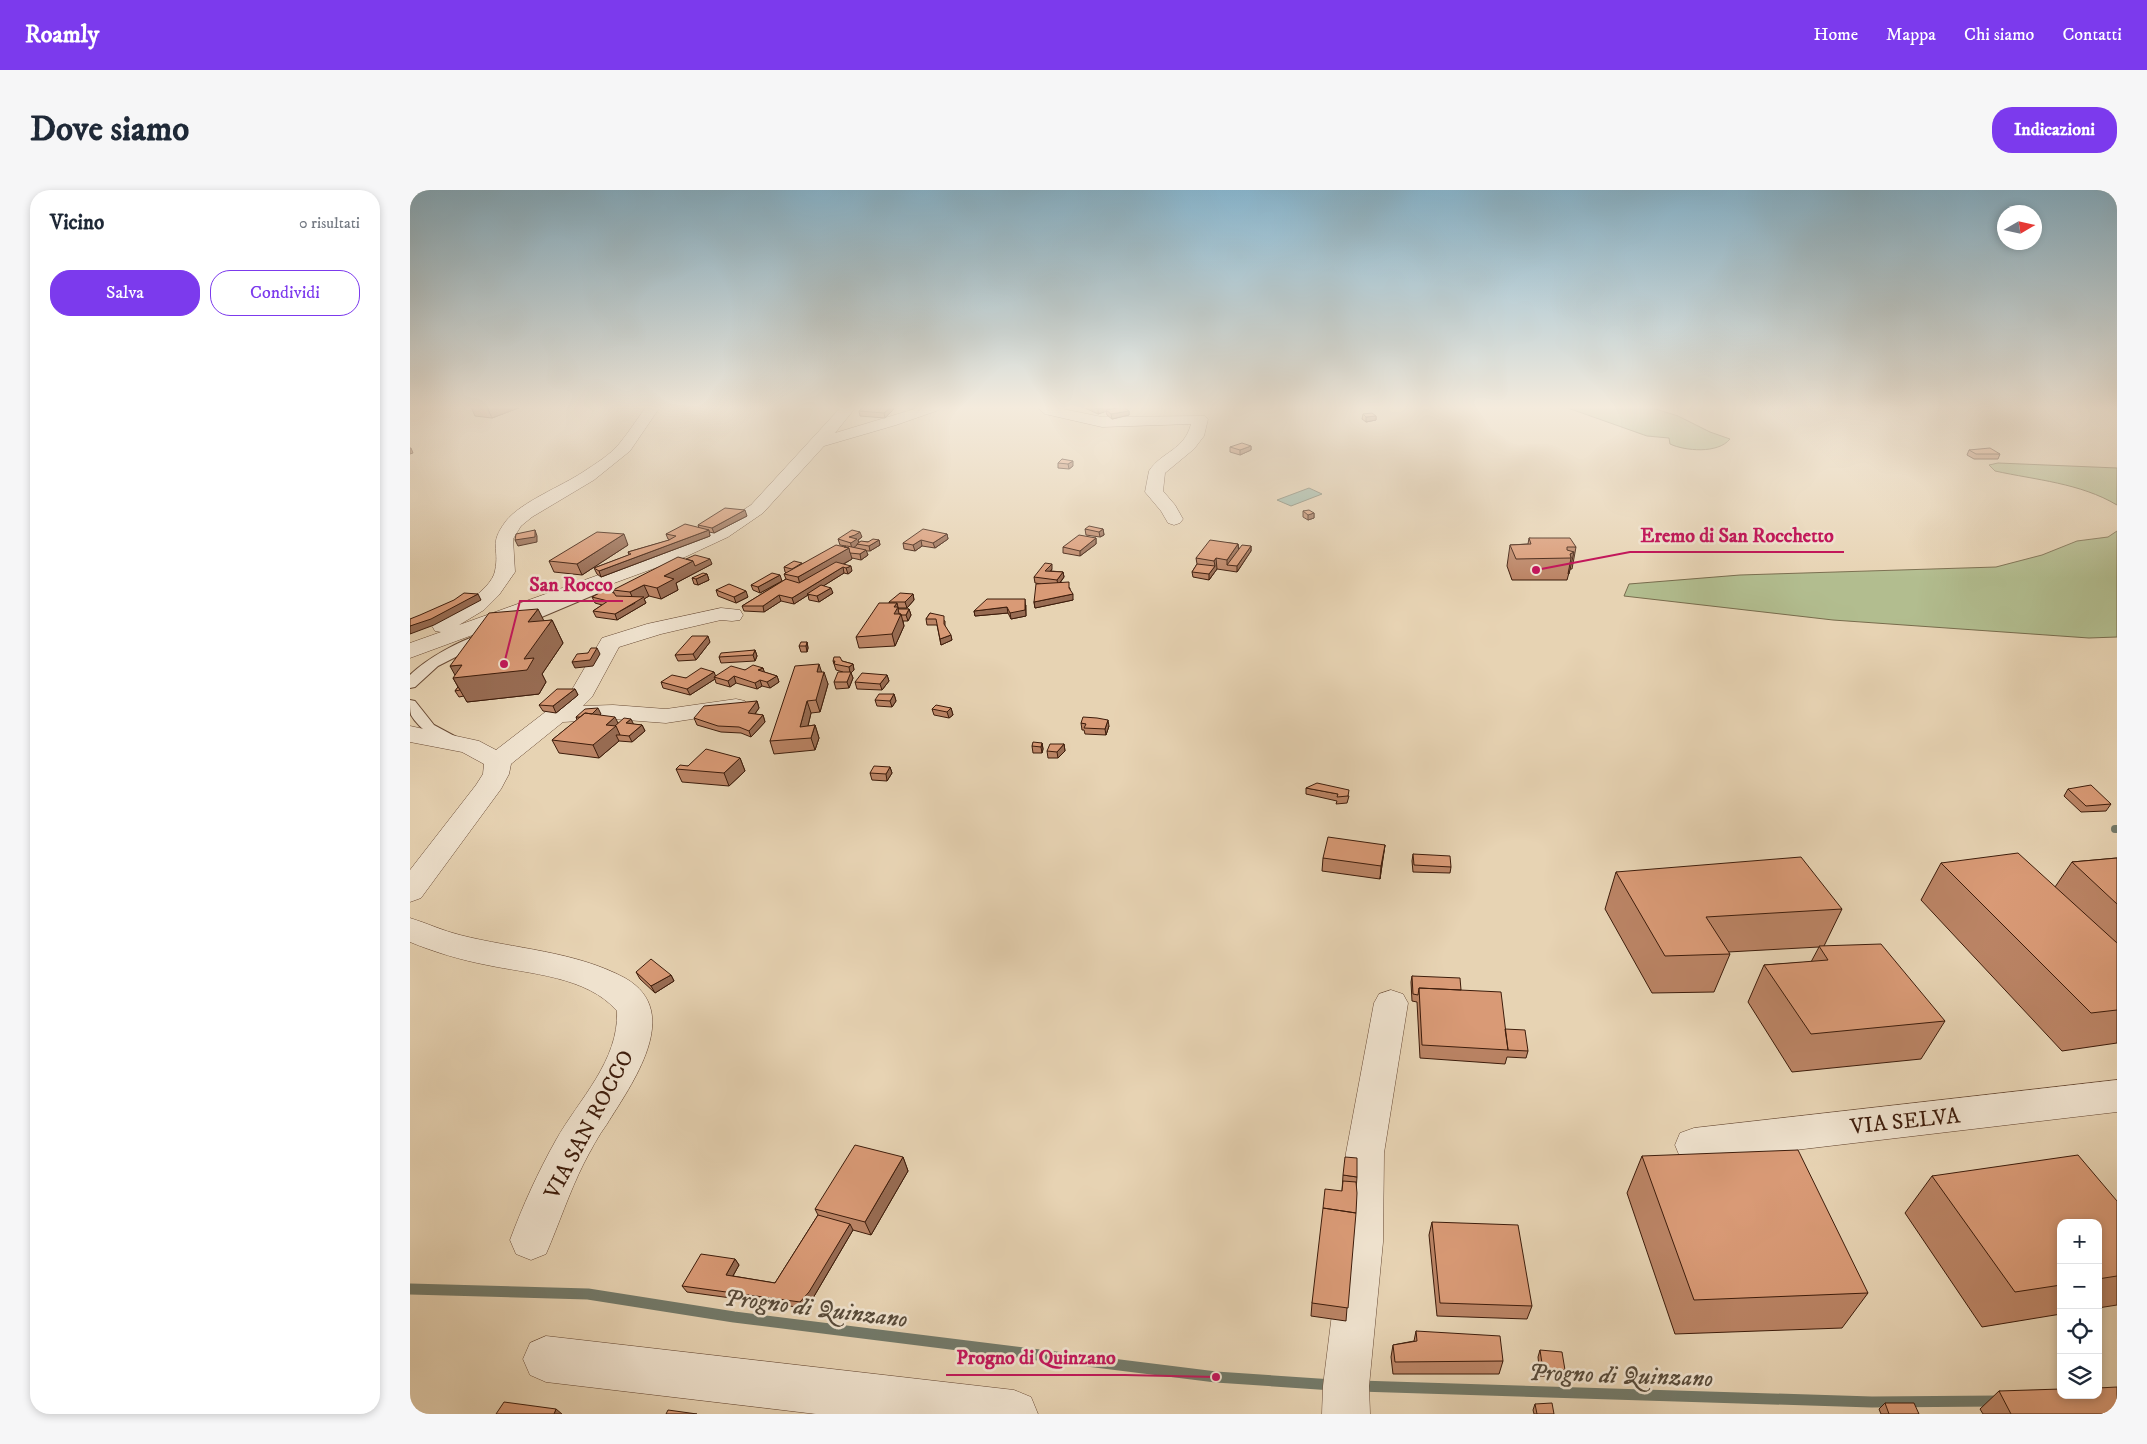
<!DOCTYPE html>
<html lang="it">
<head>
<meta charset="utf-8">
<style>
	:root { --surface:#fff; --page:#f6f6f7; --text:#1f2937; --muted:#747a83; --line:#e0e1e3; --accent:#7c3aed }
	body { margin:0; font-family:"IM FELL DW Pica",serif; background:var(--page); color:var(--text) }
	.controls { position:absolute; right:15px; bottom:15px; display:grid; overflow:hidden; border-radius:10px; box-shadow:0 2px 8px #0003 }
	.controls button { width:45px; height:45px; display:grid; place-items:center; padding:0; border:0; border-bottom:1px solid var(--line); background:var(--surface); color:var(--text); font:25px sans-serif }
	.compass { position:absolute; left:1587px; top:15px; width:45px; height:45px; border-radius:50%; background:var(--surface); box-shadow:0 2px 8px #0003; rotate:81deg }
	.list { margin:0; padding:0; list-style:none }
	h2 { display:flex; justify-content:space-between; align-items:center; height:65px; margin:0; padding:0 20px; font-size:21px }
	h2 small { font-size:16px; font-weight:400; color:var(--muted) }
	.actions { display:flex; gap:10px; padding:15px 20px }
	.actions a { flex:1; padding:11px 0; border:1px solid var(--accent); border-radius:20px; text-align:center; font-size:18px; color:var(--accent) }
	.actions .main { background:var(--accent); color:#fff }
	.icon { flex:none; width:28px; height:28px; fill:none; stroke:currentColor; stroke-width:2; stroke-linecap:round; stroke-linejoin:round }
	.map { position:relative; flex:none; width:1707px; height:1224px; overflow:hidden; border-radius:20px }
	header { display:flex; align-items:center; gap:30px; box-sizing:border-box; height:70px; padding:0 25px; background:var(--accent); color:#fff }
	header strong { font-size:24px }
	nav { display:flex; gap:28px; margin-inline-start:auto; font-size:18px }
	.intro { display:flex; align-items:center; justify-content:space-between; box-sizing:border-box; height:120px; padding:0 30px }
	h1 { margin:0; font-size:35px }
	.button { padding:12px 22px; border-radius:20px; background:var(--accent); color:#fff; font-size:18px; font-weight:700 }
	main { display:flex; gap:30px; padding:0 30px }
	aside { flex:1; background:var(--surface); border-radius:20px; box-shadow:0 2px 8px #0003 }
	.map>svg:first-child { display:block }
	.green { fill:#b2bd8f; stroke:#786c4d }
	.water { fill:#97b8a9; stroke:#737a6a }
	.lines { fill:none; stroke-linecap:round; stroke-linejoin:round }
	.stream-far1 { stroke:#737a6a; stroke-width:8 }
	.stream { stroke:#737a6a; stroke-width:11 }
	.service-casing { stroke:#684a35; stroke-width:2 }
	.minor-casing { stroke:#684a35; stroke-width:1 }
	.service { fill:#efe2ce; fill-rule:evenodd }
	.minor { fill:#efe2ce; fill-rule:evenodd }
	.wall { fill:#bb8465; stroke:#3d1c0b }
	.shaded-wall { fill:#986c53; stroke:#3d1c0b }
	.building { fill:#d99a76; stroke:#3d1c0b }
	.labels { text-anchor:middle; stroke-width:5; stroke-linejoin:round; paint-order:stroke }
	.near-street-label { font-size:22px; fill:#3d1c0b; stroke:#efe2ce }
	.near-water-label { font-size:24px; font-style:italic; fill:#584b3a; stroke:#efe2ce }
	.leader { fill:none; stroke:#c2185b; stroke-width:2 }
	.callout-dot { fill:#c2185b; stroke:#efe2ce; stroke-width:2 }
	.callout-label { font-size:20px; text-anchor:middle; font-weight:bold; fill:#c2185b; stroke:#efe2ce; stroke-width:5; stroke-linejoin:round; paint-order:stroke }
</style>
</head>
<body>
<header>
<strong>Roamly</strong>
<nav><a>Home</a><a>Mappa</a><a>Chi siamo</a><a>Contatti</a></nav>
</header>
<div class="intro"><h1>Dove siamo</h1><a class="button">Indicazioni</a></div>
<main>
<aside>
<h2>Vicino<small>0 risultati</small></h2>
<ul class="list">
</ul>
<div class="actions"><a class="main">Salva</a><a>Condividi</a></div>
</aside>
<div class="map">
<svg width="1707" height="1224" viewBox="0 0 1707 1224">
	<rect width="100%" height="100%" fill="#e7d3b3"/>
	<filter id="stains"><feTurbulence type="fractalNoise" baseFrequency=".004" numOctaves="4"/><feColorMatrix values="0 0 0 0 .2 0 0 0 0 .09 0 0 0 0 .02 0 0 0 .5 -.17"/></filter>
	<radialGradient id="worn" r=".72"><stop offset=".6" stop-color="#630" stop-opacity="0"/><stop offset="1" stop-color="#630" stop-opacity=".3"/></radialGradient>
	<path class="green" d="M1155,217H1239L1268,226L1300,242L1320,249C1308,264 1275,261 1260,254L1259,248L1237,246Z
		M1588,273L1707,278V315C1670,293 1626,290 1585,281L1579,275Z
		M1707,341V447L1679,448L1423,430L1214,406L1219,394L1330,385L1586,377L1632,365L1667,351L1698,347Z"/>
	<path class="water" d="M899,298L912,304L881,316L867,310Z"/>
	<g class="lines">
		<path class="stream-far1" d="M1705,639H1707"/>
		<path class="stream" d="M0,1099L178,1104L324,1127L806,1187L923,1195
			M949,1196L1462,1212L1588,1211"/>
		<defs>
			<path id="service" d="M194,392L200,396L198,399L115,434L110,435L104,431L105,428Z
				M72,444L79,448L77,451L28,476L5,497L0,498V485C16,469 50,450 72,444Z
				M0,510L5,511L24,535L50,549L53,552L50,555C35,559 9,539 1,525C0,521 0,515 0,510Z"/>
			<path id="minor" d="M236,217H250L220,261L184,290L122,327L111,336L103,349L105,382L89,405L74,420L49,435L261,359L304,339L341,315L431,217H446L425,243L511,217H531L529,220L486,235L414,256L353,323L318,347L275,367L0,468V453L31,442L25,441L22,436L25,431C42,422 81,401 85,381C90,357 78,355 96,331C111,312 152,296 173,282C185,274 200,265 209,254C219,242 227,229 236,217Z
				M627,217H643L692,227L795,226L798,229L794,246L784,259L755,283L753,301L765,315L773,329L770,333L764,335L758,333L751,321L735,302L739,281C752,261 774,261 781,234L692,237L635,224Z
				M311,418L330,420L333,425L330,430L322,431L311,430L251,444L209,457L182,507L173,516L203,515L256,519L326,509L335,511L338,516L335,521L256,533L203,529L153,532L101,574L99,584L91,599L11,708L0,712V680L66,595L73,584L74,574L52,562L0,552V536L69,551L86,560L160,503L192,448L237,434Z
				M0,728C17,733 33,741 50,745C105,759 165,761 215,788C275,822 221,895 197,934C188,946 181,960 174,973C159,1003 149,1034 136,1064L121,1070L106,1064L100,1050C113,1015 128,982 146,950C169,909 209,871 207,821C177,786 119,784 77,775C51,770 24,762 0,752Z
				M981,800L993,804L998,813L974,963L973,1052L959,1196L960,1224H912L913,1196L931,1052L936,963L964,813L969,804Z
				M1707,890V922L1284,972L1270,967L1265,955L1270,943L1284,938Z
				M136,1146L604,1200L621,1207L628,1224H406L136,1192L120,1185L113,1169L120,1153Z"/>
		</defs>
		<use href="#service" class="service-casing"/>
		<use href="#minor" class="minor-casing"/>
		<use href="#service" class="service"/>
		<use href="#minor" class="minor"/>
	</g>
	<path class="wall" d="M61,217H111L82,228L65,226Z
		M673,217H703L704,219L719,221V225L702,229L697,225L696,221L688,224Z
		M484,219L475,228L450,226L449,221Z
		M953,224L966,226V230L956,232L952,229Z
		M841,256V260L830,265L820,262V257Z
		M1559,260L1590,264L1588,269H1564L1557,265Z
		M652,269L663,276L659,279L648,278V273Z
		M893,321L904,323V328L898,330L893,327Z
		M337,326L304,343L299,342L300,346L191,387L187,384L184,378L219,365L218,362L260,350L258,349L256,344L289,338L288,335Z
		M675,339H693L694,345L690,347L676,345Z
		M537,344L538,349L525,358L512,356L505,361L494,359L493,353Z
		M452,347L448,350V352H458L469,350L470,355L460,361H456L458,365L451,370L442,368V369L434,374L442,381L438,384L434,383L413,396L423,403L409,412L399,410L398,405L384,414L371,411L354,422L334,421L332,416L376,389L374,384L376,383L375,382L374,377L392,374L436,356L430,355L428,349Z
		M686,348V354L670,366L653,363V357Z
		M1119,348L1166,357L1162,379H1160L1157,390H1102L1097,376L1100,355L1118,354Z
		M819,353L828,354L829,359L841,356V361L827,382L807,379L799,390L783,387L782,382L787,374L786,368Z
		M218,355L172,385L144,382L139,371Z
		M302,374L266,393L268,400L251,409L239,406L234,409L236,413L207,430L186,427L183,421L192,415L185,413L182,407L204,403L203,400Z
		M642,379L641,381L653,382L654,387L650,393L660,398V400L663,410L625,418L624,412L631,394L625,393L624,387Z
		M297,384L299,390L288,395L284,394L282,388Z
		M372,391L350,403L343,400L341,395Z
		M306,400L338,407L326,413L308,406Z
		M503,404L504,410L497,418H488V419H499L501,425L498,431H493L494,436L485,456L449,458L446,447L479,413V412Z
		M616,415V426L601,429L598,423L565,426L564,421Z
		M520,423L535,431V436L542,450L531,455L527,435H517L516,429Z
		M142,430L153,453L132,484L136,492L129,504L57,512L54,506L49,507L45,501L48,497L43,488L134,431Z
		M300,452L286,470L268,471L265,465Z
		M397,452L398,458L397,462H391L389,456Z
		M345,460L347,466L345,471L311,473L309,467Z
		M423,471H432L443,474L444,480L441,483L443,488L439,498L426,499L424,492L433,482L426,480Z
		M353,478L354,482L367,486L369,492L360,498L352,496L347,499L326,493L320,497L306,493L305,489L280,505L253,498L251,492L276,488L304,482L305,486L335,480Z
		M412,482L418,494L410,522L401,523L398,536L405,535L409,548L405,560L364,564L360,551Z
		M477,485L479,491L472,500L447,499L445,492Z
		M165,499L168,505L146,523L133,521L129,515Z
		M484,504L486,511L482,517L467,516L465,510Z
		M347,511L349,518L345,524L353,525L355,532L341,547L331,543L311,542L287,535L284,528Z
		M541,518L543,525L539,528L524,525L522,519Z
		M191,524L190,525L208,533L232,535L235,541L222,552L209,551L189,568L149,563L142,550L167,530L166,527Z
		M671,533L699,536L696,545L675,544L674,540H672Z
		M632,553L633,559L632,563H623L622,556Z
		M654,554L655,561L648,568H638L637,561Z
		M330,568L335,581L319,596L272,592L266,579L278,576Z
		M480,577L482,583L477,591L462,590L460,583Z
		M896,598L939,606L937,613L926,614L927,611L896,604Z
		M1658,599L1701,614L1696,621L1671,622L1654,606Z
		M975,655L970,689L912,681L913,668Z
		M1003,664L1041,677L1040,683L1003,682L1002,671Z
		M1707,668V853L1652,861L1511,710L1531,673L1645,697L1662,672Z
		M1206,682L1432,719L1414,756L1535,831L1511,869L1382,882L1338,812L1354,775L1401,772L1409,757L1318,762L1320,764L1304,802L1242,803L1195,719Z
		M226,782L261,785L264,791L245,803L230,789Z
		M1002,786L1051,800L1095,839L1118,861L1116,868L1097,867L1095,874L1010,868L1007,812L1002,811L1001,792Z
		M1232,966L1458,1103L1432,1138L1265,1144L1217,1003Z
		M493,967L498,981L461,1045L443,1040L403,1108L394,1118L277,1102L272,1096L325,1069L329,1075L323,1086L365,1093L408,1025L405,1019Z
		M933,985L947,987L936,1131L901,1126L902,1113L932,1001Z
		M1522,986L1707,1011V1115L1688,1118V1033H1651V1124L1572,1137L1495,1023Z
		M1022,1032L1122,1116L1117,1129L1027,1126L1019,1045Z
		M1006,1141L1093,1171L1089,1184H983L981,1167L983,1155L1004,1151Z
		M1130,1160L1155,1180L1153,1187L1130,1186L1128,1167Z
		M1589,1201L1707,1224H1573L1570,1219Z
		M1475,1213L1509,1224H1471L1469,1219Z
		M1125,1214L1144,1224H1124L1123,1220Z"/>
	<path class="shaded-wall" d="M77,217H111L82,228Z
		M481,217H484V219L475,228L474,223Z
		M696,217H703L704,219L688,224V219Z
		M719,221V225L702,229L701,224Z
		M966,226V230L956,232V227Z
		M841,256V260L830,265V260Z
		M0,258H1L3,263L0,264Z
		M663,271V276L659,279L658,274Z
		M335,320L337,326L304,343L302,338Z
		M904,323V328L898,330V325Z
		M693,339L694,345L690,347L689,342Z
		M125,340L127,346V352L108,356L105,350Z
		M299,340L300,346L191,387L189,381Z
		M450,342L452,347L448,350L449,354H447V355L442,359L439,347Z
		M214,344L218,355L172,385L167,374Z
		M537,344L538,349L525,358L523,353Z
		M686,348V354L670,366V361Z
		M469,350L470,355L460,361L459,356Z
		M511,350L512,356L505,361L503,355Z
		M828,354L829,365L817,375V370Z
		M841,356V361L827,382V376Z
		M439,358L442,369L391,398L388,387Z
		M456,360L458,365L451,370L450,364Z
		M1164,362L1159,384H1158L1161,368L1160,364Z
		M806,368L807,379L799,390V384L805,376L804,371Z
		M300,369L302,374L266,393L268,400L251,409L247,398L254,386L283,371Z
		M642,374V379L636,386L635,381Z
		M441,376L442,381L438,384L436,378Z
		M433,377L434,383L399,405L397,404L398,405L384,414L382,408Z
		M653,382L654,387L648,395L647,390Z
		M297,384L299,390L288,395L286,389Z
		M370,385L372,391L350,403L348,397Z
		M234,395L239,406L234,409L236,413L207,430L205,424L225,413L220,402Z
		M421,398L423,403L409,412L407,406Z
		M336,401L338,407L326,413L324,407Z
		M68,404L71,410L24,435L0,444V436Z
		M503,404L504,410L497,418L495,412Z
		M663,404V410L625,418L624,412Z
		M369,405L371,411L354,422L353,416Z
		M615,409L616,426L601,429L600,423Z
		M487,413L490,425L491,424L494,436L485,456L482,444L484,417Z
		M597,417L598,423L565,426L564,421Z
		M128,419L137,437L142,430L153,453L132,484L136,492L129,504L57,512L43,488L46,487L40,476L114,469L118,432Z
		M499,419L501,425L498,431L496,425Z
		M541,445L542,450L531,455L530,449Z
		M298,446L300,452L286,470L283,464Z
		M397,452L398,458L397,462L396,456Z
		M187,458L190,464L183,476L165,478L162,472Z
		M345,460L347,466L345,471L343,465Z
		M409,474L413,486L414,482L418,494L410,522L406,510L407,482Z
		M443,474L444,480L441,483L443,488L439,498L437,492L440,483L439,477Z
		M353,478L355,484L348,480Z
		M304,482L306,487H304L305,489L280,505L277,499Z
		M477,485L479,491L472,500L470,494Z
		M324,486L326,493L320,497L318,491Z
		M367,486L369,492L360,498L357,492Z
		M350,490L352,496L347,499L345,493Z
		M165,499L168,505L146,523L143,516Z
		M484,504L486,511L482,517L480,511Z
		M347,511L349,518L341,529L338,523Z
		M397,511L401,523L395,548L390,537Z
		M188,518L191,524L181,533L178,527Z
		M541,518L543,525L539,528L537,522Z
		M353,525L355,532L341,547L339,541Z
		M205,527L211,539L210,545H206L209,551L189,568L183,555L196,535Z
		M221,529L224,535L216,533Z
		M698,530L699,536L696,545L695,539Z
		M232,535L235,541L222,552L219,546Z
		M405,535L409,548L405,560L401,548Z
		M632,553L633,559L632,563L631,557Z
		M654,554L655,561L648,568L647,562Z
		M330,568L335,581L319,596L314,583Z
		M480,577L482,583L477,591L476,584Z
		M975,655L973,668L970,689L971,676Z
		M261,785L264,791L245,803L241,796Z
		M493,967L498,981L461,1045L455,1032Z
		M440,1034L443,1040L403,1108L394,1118L390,1112Z
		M325,1069L329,1075L320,1091L316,1085Z
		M146,1219L152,1224H144Z"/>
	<path class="building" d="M454,217H481L474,223L449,221Z
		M682,217H696L688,219Z
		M713,217L719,221L701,224L696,220Z
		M962,223L966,226L956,227L953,224Z
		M832,253L841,256L830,260L820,257Z
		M1580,258L1590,264H1566L1559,260Z
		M652,269L663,271L658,274L648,273Z
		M315,318L335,320L302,338L288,335Z
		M899,320L904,323L898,325L893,321Z
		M275,334L299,340L189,381L184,378L221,364L218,362L259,350L266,346L256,344Z
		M679,336L693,339L689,342L675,339Z
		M513,339L537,344L523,353L511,350L503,355L493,353Z
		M125,340V347L105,350L106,344Z
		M442,340L450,342L445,345L439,347L447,349L441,353L428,349Z
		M187,342L214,344L167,374L139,371Z
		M669,345L686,348L670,361L653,357Z
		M1119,348H1160L1166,357H1157V360L1164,362L1160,364L1161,368L1106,369L1100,355L1121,354Z
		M463,349L469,350L459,356L447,354L451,351L458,352Z
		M800,350L828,354L817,370L806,368L804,371L786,368Z
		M426,355L439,358L388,387L374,384Z
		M832,355L841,356L827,376L817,375Z
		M437,356L456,360L450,364L440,363L439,358L434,357Z
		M285,365L300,369L285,376L283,371L276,369Z
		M268,367L283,371L254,386L264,389L247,398L234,395L220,402L203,400Z
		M384,371L392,373L382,379L374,377Z
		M426,372L441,376L436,378L433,377L382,408L369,405L353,416H332L376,389L389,393Z
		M635,373L642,374L635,381L653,382L647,390L624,387Z
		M787,374L805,376L799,384L782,382Z
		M293,383L297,384L286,389L282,388Z
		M362,383L370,385L348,397L341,395Z
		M659,392V398L663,404L624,412L626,394Z
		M319,394L336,401L324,407L306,400Z
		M411,395L421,398L407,406L397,404Z
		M195,400L204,403L206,406L234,407L205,424L183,421L198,411L182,407Z
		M54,403L68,404L21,429L0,436V429L10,425L44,410Z
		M490,403L503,404L495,412H479Z
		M577,409H615V420L600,423L597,417L564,421Z
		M469,413H487L484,417H488L484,424H491L482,444L446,447Z
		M128,419L118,432L142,430L114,469L124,468L117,480L43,488L52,475L40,476L79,423Z
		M488,419H499L496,425H491V424H489V423Z
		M520,423L534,426V434L541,445L530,449L526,429H516Z
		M282,446H298L283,464L265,465Z
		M391,452H397L396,456H389Z
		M181,458H187L180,470L162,472L167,464L178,463Z
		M345,460L343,465L309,467L311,463Z
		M424,467H430L432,471L443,474L439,477L424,474L425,471H423Z
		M409,474L407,482H414L406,510L397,511L390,537L405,535L401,548L360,551L385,476Z
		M343,475L353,478L348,480L367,486L357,492L350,490L345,493L324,486L318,491L304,487L321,476L335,480Z
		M291,478L304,482L277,499L251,492L262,485L276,488Z
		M428,482H441L437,492H424Z
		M452,483L477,485L470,494L445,492Z
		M48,497L50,500L45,501Z
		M147,499H165L143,516L129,515Z
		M469,504H484L480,511L465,510Z
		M347,511L338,523L353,525L339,541L329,537L308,536L284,528L294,516Z
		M526,515L541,518L537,522L522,519Z
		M188,518L182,524L175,523L170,527H166L175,519Z
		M175,523L205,527L196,535L206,536L183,555L142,550Z
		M673,527L687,528L698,530L695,539L674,538L676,534L671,533Z
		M214,528L221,529L216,533L232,535L219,546L210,545L206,536H205Z
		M623,552L632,553L631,557L622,556Z
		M640,554H654L647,562L637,561Z
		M296,559L330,568L314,583L266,579L270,575L278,576Z
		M464,576L480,577L476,584L460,583Z
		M907,593L939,600L938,606L927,607L928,604L896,598Z
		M1681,595L1701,614L1676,616L1658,599Z
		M918,647L975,655L971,676L913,668Z
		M1608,663L1707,753V820L1681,823L1531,673Z
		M1003,664L1040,666L1041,677L1004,675Z
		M1391,667L1432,719L1296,727L1320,764L1255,766L1206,682Z
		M1707,668V714L1662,672Z
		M1471,754L1535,831L1401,844L1354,775L1418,770L1409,756Z
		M241,769L261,785L241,796L226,782Z
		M1002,786L1050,788L1051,800L1009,798L1008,805L1003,804Z
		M1009,798L1091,802L1098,860L1012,855Z
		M1095,839L1115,840L1118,861L1098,860Z
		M445,955L493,967L455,1032L405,1019Z
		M1388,960L1458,1103L1284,1110L1232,966Z
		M1668,965L1707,1011V1086L1688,1089V1033H1651V1095L1605,1102L1522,986Z
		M935,967L947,968V987L933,985Z
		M933,991L946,992L947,1003L946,1023L913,1018L915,999L932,1001Z
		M913,1018L946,1023L938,1118L902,1113Z
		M408,1025L440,1034L399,1102L390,1112L272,1096L291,1064L325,1069L316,1085L365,1093Z
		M1022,1032L1108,1035L1122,1116L1030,1113Z
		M1006,1141L1090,1146L1093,1171L985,1172L983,1155L1007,1151Z
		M1130,1160L1152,1162L1155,1180H1133Z
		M1707,1197V1224H1601L1589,1201L1651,1199V1205H1688V1198Z
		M94,1212L146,1219L144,1224H86Z
		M1142,1213L1144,1224H1127L1125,1214Z
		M1475,1213H1504L1509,1224H1479Z
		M258,1220L287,1224H256Z"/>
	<linearGradient id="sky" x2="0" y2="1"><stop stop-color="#87b6cf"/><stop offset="0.56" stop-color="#f4ebdd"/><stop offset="1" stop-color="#f4ebdd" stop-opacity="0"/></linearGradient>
	<rect width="1707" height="388" fill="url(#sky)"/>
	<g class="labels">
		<g class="near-street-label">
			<text transform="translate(1495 930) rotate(-6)" y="8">VIA SELVA</text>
			<text transform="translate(178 934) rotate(-62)" y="8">VIA SAN ROCCO</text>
		</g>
		<g class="near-water-label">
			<text transform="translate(406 1118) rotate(7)" y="8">Progno di Quinzano</text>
			<text transform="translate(1211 1185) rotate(2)" y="8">Progno di Quinzano</text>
		</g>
	</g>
	<path class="leader" d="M1126 380L1220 362H1434M94 474L110 411H213M806 1187L715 1185H536"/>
	<g class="callout-dot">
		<circle cx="1126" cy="380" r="5"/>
		<circle cx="94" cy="474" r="5"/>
		<circle cx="806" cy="1187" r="5"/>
	</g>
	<g class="callout-label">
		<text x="1327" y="352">Eremo di San Rocchetto</text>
		<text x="161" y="401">San Rocco</text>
		<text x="626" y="1174">Progno di Quinzano</text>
	</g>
	<rect width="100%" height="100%" filter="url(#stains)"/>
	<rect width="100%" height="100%" fill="url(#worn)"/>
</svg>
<div class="controls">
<button>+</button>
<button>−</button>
<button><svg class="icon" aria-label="locate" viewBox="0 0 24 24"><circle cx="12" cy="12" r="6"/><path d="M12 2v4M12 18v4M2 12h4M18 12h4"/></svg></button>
<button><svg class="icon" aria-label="layers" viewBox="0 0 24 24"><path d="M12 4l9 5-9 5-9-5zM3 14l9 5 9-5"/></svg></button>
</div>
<svg class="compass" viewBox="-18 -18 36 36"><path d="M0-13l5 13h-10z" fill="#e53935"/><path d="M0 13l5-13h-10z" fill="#747a83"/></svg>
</div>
</main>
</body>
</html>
